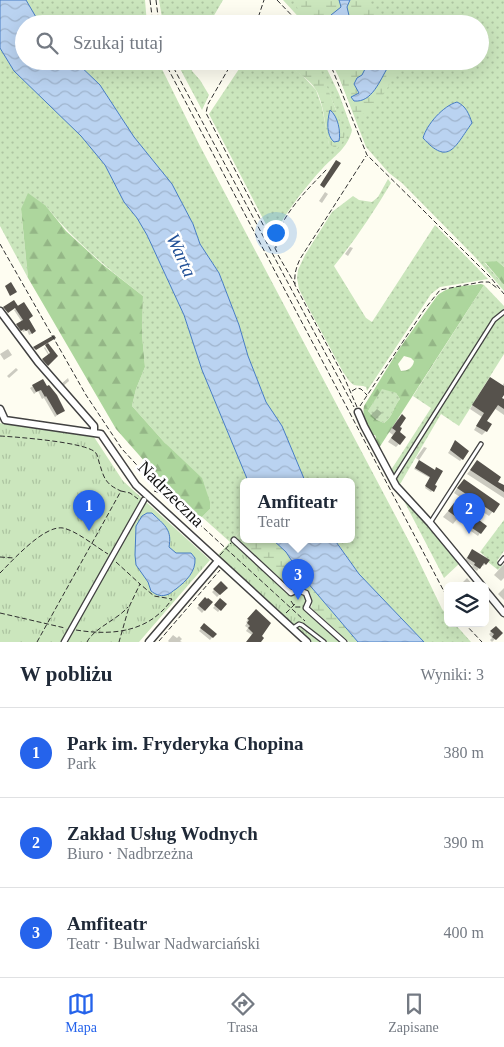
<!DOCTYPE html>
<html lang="pl">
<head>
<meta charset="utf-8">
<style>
	:root { --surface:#fff; --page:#f2f2f3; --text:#1f2937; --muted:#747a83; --line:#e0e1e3; --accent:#2563eb }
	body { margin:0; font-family:Georgia,serif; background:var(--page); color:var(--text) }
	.controls { position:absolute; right:15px; bottom:15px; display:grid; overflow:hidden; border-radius:8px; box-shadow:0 5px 20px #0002 }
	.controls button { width:45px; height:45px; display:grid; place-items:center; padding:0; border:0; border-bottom:1px solid var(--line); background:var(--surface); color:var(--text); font:25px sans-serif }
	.you { position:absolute; left:275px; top:232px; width:18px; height:18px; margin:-12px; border:4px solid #fff; border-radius:50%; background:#1a73e8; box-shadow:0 0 0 8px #1a73e833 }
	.badge { display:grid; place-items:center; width:32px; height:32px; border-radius:50%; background:var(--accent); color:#fff; font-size:16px; font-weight:700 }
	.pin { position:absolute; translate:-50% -41px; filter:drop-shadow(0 1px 2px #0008) }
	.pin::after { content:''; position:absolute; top:26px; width:18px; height:15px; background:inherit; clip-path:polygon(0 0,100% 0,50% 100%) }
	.popup { position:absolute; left:240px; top:478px; width:115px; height:65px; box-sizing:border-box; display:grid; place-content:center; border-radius:8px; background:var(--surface); filter:drop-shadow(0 1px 4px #0005); font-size:16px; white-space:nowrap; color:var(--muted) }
	.popup b { font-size:19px; color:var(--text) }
	.popup::after { content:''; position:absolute; left:50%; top:100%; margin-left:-10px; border:10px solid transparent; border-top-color:var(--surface) }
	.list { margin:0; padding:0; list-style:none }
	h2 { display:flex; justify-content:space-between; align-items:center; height:65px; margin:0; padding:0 20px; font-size:21px }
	h2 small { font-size:16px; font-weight:400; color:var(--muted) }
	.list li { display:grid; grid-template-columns:32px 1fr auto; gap:15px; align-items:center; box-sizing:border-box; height:90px; padding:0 20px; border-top:1px solid var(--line) }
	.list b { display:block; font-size:19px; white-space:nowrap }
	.list p { margin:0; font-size:16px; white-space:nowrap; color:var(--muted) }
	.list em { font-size:16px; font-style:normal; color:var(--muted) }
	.icon { flex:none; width:28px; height:28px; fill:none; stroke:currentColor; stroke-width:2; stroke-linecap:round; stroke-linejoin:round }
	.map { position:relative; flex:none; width:504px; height:642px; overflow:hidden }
	.search { position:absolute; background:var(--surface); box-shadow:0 5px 20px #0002; left:15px; right:15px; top:15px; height:55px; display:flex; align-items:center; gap:12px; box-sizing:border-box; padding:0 18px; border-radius:28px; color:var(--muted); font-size:19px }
	.sheet { height:335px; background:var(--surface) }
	nav { display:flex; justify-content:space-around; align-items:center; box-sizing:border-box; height:70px; border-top:1px solid var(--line); background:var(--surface); font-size:14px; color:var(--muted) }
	nav a { display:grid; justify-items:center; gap:2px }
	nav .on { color:var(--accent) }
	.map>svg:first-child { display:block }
	.grass { fill:url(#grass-dots) }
	.forest { fill:url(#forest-firs); fill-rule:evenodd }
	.wetland { fill:url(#wetland-marsh) }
	.park { fill:url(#park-tufts) }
	.water { fill:url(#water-waves); stroke:#467cc3 }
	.shadow { fill:#0003 }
	.building { fill:#56524c }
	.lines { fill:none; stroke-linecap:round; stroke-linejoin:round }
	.service-casing { stroke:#414141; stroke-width:5.5 }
	.pedestrian-casing { stroke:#414141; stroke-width:7 }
	.minor-casing { stroke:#414141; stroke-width:9 }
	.path { stroke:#303030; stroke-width:1; stroke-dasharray:5 2.5; stroke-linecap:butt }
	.service { stroke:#fff; stroke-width:3 }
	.pedestrian { stroke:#fff; stroke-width:4.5 }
	.minor { stroke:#fff; stroke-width:6 }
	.labels { text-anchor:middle; stroke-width:5; stroke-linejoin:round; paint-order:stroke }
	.street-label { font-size:18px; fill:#0e0e0e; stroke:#fff }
	.water-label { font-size:19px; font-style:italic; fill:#215097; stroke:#fff }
</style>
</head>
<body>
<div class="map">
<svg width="504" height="642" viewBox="0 0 504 642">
	<defs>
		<pattern id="grass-dots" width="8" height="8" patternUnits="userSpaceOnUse" patternTransform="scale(1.25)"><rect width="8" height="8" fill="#cbe6bd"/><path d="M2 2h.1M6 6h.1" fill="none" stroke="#adc4a1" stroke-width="1.8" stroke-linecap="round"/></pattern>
		<pattern id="forest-firs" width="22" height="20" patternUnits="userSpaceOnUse" patternTransform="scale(1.25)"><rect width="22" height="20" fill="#add69d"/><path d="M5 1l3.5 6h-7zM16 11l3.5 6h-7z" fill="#94b686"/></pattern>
		<pattern id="wetland-marsh" width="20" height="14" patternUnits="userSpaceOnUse" patternTransform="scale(1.25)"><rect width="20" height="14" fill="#cbe6bd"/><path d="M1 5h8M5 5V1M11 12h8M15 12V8" fill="none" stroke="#adc4a1"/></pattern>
		<pattern id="park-tufts" width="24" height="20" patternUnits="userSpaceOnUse" patternTransform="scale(1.25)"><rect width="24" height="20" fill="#cbe6bd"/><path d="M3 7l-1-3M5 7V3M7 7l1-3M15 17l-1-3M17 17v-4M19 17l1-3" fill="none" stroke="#adc4a1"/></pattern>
		<pattern id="water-waves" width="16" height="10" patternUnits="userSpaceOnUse" patternTransform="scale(1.25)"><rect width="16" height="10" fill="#bad3f1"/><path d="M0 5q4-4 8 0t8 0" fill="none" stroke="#9fb4cd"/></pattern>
	</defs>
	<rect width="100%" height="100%" fill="#fefdf1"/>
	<path class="grass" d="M26,0H145L147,24H40Z
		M159,0H223L209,24H163Z
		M283,0H504V267L497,261L485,263L504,285V291L476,258L402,183L389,173L366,147L339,77L331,61H480V24H305Z
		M0,48L14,71L82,136L105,165L124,202L137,218L147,235L184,315L202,370L248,481H244V527L230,542L202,517L210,509L165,443L132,406L136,389L145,367L142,334L143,296C107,268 74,241 46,206L21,209L28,278L0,226Z
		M75,61H158L200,146L413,549L442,609L448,616V623H454L471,642H424L378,595L359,574L336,541L334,539H352V481H305L282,426L266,402L248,356L239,325L219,273L200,244L193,224L172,184L134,137L100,85Z
		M176,61H193L192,71L200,80L209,95L202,110Z
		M247,61H283L303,76L316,90L322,107L329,144L336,110L316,61H323L339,94L352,130C348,148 334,156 322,169C308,184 277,222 274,240L209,114L241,66Z
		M388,179L391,183C374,212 355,240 334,266L366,318L372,322L435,225L488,279L440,287L431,294L367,391L366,387C362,385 358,386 354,385C349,382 346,376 343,372L308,307L299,289L297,278L298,270L305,255L332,212L353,196L359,200L372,202L378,197Z
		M484,285L504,306V354L459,426L441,414L399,486L397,481V476L391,470L431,408L413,396Z
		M382,388L396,393L400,399C393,407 393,417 384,423L377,420L368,411Z
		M403,499L427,523L460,563L444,578Z
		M504,520V551L497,561L502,566L498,570L488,562L489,560L480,552Z"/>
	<path class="forest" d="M28,193L46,206L66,231L102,264L143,296L142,334L145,367L136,389L132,406L165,443L202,478L210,502V509L202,517L197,515L169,489L116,429L28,278L21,209Z
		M497,261L504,267V285L485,262Z
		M481,284L484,285L379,448L375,440L376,437L375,435H373C366,426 362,417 364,406L399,349L437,296C448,285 467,286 481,284ZM404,356L411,358L414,361C413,368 407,371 401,371L398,364ZM382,389L396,393L400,399C393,407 393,417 384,423L377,420L368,411Z"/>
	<path class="wetland" d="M295,0H339L341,7L331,15L328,20L334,24H305L300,18Z
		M350,0H367L386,24H351L347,7Z
		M283,61H316L323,76L345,134L343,141L337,149L329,144C325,128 324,103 316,90C309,77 293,71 283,61Z
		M331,61H369L362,75L357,78L362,101L369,98L388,68L382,61H399C391,83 382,105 359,116L354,114L339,77Z
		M244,527V539H272L286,552L301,575L358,642H349L311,608C315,593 305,583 291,589L235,537Z"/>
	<path class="park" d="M0,423L94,437L123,481L210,560L139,642H0Z
		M234,538L290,590L298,587L306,590L311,598L309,608L348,642H312L217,556Z"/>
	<path class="water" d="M0,0H26L40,24H24V61H75L100,85L134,137L172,184L193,224L200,244L219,273L239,325L248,356L266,402L282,426L305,481H248L202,370L184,315L147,235L137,218L124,202L105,165L81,136L14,71L0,48Z
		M339,0H350L347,7L351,24H334L328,21L331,15L341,7Z
		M369,61H382L388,67C380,80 372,103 354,101L351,97L359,93L354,84L357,78L362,75Z
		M457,102C466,106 469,114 472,123C455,146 449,167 423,138C427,124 443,106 457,102Z
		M330,110C338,116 341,132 339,141L334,142C326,135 327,121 330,110Z
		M147,513H152L154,515C166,526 172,531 169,547L176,553H191L195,558C196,572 186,581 176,589C172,591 171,594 166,595C160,597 155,594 151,591L148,582L136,565L135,555L136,526L142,516Z
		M272,539H334L359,574L424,642H358L301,575L286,552Z"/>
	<path class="shadow" d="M325,192L328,194L322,203L319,201Z
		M350,247L353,248L348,256L345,254Z
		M24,304L33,333L29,335L27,330L23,332L22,330L19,332L15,327L22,322L14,310Z
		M45,347L52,359L57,356L45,367L41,362L49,356L44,348Z
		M8,349L12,355L4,360L0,354Z
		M16,368L18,370L9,378L7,376Z
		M68,378L69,381L62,387L60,385Z
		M490,378L502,386L504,383V392L500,398L504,400V415L494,408L485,422L486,431L482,435L474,430L482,417L470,409Z
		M42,380L63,411L55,417L44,398L42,399L38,391L34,394L30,388Z
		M377,409L382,413L375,420L370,416Z
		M398,419L399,444L396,447L388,442L393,435L389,432Z
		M455,442L462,459L460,461L448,453Z
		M424,447L427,448L419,460L416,458Z
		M477,462L497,482L504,487V498L467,474Z
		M418,463L434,471L433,485L436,486L431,492L425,488L430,478L414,469Z
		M460,484L499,504L489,516L454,493Z
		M454,504L458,518L453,524L443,517Z
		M473,521L485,526L478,536L468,529Z
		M472,551L485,564L483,566L481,565L477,571L472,567L473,566L465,560Z
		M504,564V578L501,581L494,575Z
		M467,578L474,586L460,585Z
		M221,583L226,588L217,597L212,592Z
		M504,588V600L498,594Z
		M205,599L211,602L202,613L197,608Z
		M220,600L225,604L218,612L213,608Z
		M256,611L259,642H247L252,635L246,631L248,628L245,626L247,623L246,622Z
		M204,625L215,634L210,640L199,631Z
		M496,627L501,633L492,642L490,640L492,638L489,634Z
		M173,635L177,638L179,636L182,639L180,641L182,642H169L168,641Z"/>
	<path class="building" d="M336,160L341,163L324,188L320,185Z
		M11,282L17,292L10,296L5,286Z
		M14,300L18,306L16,307L24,302L33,316L29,319L36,331L32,334L29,329L26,331L24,329L21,331L16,324L23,320L15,308L8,313L3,307Z
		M54,335L56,338L36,350L33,347Z
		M48,343L58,356L48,366L42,359L50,353L45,345Z
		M490,377L504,386V395L502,398L504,399V409L498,405L487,421L492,424L487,432L476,426L484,413L472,405Z
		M43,379L47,386L49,385L57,395L65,411L57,415L46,396L45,397L41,390L36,392L32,385Z
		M402,414L406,418L400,427L402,428L400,432L406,437L400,445L391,438L396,431L392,428Z
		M455,440L469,451L463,460L450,450Z
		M419,460L435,470L436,467L443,471L435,485L437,486L434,492L425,486L430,477L415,468Z
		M477,460L501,477L498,482L504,485V492L470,470Z
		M464,479L500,504L494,513L457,488Z
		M454,503L465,511L459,519L448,511Z
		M475,517L487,526L481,534L469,526Z
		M472,549L490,560L486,565L484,563L480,569L474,565L475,563L467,558Z
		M221,581L228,588L220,595L213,589Z
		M205,597L207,599L208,598L213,602L205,611L198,605Z
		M220,598L227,604L221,611L214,605Z
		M256,609L271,623L262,636L264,638L261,642H246L253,633L248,628L250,626L247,623L249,620L247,619Z
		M204,623L217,634L213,638L200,628Z
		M496,626L503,633L496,640L492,637L494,634L490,631Z"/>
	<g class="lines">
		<defs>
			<path id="service" d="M393,480L494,320L504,312
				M430,523L481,444
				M500,563L504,558
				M293,628L299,624L302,625L324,642"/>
			<path id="pedestrian" d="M234,540L291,593L297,590L306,593L309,601L306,608L344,642
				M64,642L144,500"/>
			<path id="minor" d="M0,311L38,362L94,426V432
				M0,409L5,420L101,434L136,485L307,642
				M358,412L364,426L396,486L430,523L482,586
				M485,590L504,613
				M149,642L218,561"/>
		</defs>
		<use href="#service" class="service-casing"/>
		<use href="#pedestrian" class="pedestrian-casing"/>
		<use href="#minor" class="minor-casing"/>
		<path class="path" d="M150,0L153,24
			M156,0L159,24
			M277,0L300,24
			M256,24L264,0
			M164,61L448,599
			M170,61L354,407
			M233,61L208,104L206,113L278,254
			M329,61L367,155L424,211L491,278L504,294
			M0,244L86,395L122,449L147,476L305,621
			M276,248C274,221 309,188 327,169
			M278,255L295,284
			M352,391L357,388L361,389L367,395
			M360,406L424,310L440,290L481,282H489L497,288
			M357,407L344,377L295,285C294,274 296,268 300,259L366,156
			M0,436C17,437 84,442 95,452C98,455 98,459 99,462C104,478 105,484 121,491
			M154,491L169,496
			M220,555L231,543
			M0,557L14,558
			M116,562L140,584L129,607L119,642
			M0,573C13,560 44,525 63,528C77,531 96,547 108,554
			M291,601L295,607H301
			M0,613L65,628
			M286,613L296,603
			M464,623L482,642
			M76,630C113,636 150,632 172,599L154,596L140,584
			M159,641L220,570
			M37,642L121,491L130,493L138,499
			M87,642C94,628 117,620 128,607"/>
		<use href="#service" class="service"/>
		<use href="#pedestrian" class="pedestrian"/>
		<use href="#minor" class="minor"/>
	</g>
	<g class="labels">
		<g class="street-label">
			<text transform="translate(171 494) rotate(45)" y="6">Nadrzeczna</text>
		</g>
		<g class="water-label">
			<text transform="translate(182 255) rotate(65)" y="7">Warta</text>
		</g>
	</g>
</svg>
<div class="controls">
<button><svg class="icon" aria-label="layers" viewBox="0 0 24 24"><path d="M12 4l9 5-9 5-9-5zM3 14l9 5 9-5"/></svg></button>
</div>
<div class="you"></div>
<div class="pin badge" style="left:89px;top:531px">1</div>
<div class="pin badge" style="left:469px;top:534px">2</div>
<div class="pin badge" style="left:298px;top:600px">3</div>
<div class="popup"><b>Amfiteatr</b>Teatr</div>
<div class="search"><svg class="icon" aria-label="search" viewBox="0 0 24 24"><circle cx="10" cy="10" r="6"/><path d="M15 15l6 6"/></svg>Szukaj tutaj</div>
</div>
<section class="sheet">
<h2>W pobliżu<small>Wyniki: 3</small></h2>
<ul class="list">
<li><span class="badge">1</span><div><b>Park im. Fryderyka Chopina</b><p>Park</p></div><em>380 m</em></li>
<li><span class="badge">2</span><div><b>Zakład Usług Wodnych</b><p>Biuro · Nadbrzeżna</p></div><em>390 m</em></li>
<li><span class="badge">3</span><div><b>Amfiteatr</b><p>Teatr · Bulwar Nadwarciański</p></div><em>400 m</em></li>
</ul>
</section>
<nav>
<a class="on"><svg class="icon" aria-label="map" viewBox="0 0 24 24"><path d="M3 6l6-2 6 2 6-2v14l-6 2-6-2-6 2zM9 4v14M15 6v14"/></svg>Mapa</a>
<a><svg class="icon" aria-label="directions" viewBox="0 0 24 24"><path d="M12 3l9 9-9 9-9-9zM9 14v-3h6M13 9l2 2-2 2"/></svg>Trasa</a>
<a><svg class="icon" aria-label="saved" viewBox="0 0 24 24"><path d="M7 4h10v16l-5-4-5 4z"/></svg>Zapisane</a>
</nav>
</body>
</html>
